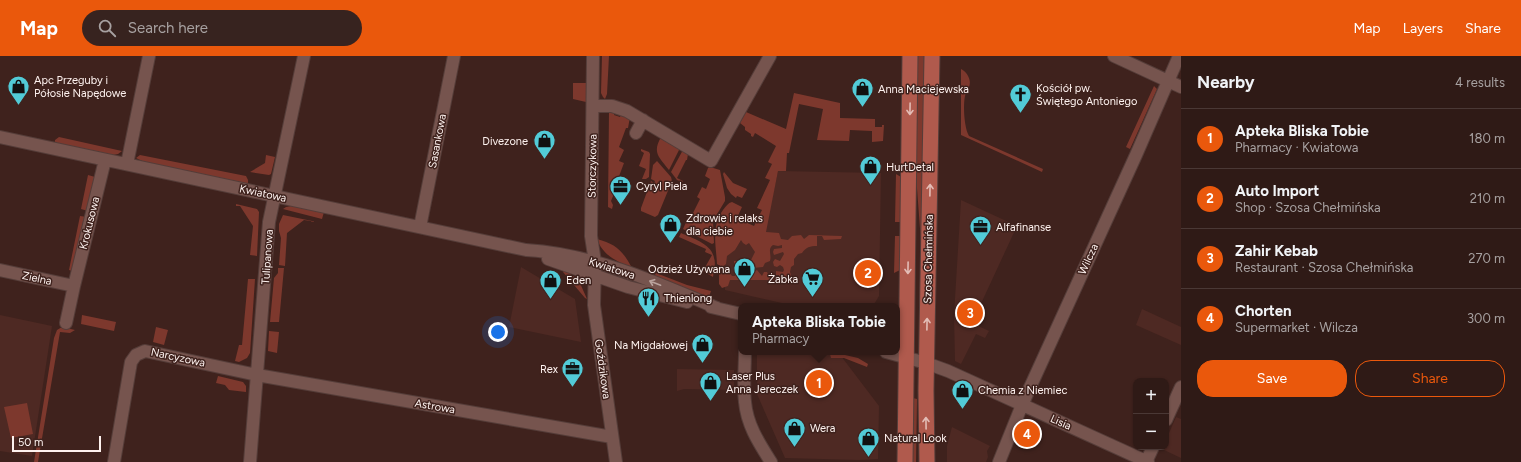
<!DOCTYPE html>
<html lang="en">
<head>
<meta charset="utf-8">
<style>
	:root { --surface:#2f1a16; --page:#37231f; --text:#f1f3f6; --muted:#a7a1a1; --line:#4a3835; --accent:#ea580c }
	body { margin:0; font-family:Figtree,sans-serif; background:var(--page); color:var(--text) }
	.controls { position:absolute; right:12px; bottom:12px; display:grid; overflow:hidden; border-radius:8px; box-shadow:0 1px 3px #0004 }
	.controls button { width:36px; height:36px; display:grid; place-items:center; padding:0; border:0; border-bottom:1px solid var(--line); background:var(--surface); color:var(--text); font:20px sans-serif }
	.scale { position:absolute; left:12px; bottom:10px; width:89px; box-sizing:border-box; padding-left:4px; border:2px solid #fef2ef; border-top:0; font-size:11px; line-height:14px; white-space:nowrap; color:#fef2ef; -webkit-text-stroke:3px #3f221d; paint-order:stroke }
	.you { position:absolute; left:498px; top:276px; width:14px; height:14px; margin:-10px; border:3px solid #fff; border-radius:50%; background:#1a73e8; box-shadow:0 0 0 6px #1a73e833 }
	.badge { display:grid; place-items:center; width:26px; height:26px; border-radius:50%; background:var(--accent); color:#fff; font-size:13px; font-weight:700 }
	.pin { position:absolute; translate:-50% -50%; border:2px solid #fff; box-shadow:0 1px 4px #0006 }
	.popup { position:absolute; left:738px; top:247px; width:162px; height:52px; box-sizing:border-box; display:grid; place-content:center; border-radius:8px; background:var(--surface); filter:drop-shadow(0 1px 3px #0005); font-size:13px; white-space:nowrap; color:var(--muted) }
	.popup b { font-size:15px; color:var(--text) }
	.popup::after { content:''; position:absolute; left:50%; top:100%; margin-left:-8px; border:8px solid transparent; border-top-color:var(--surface) }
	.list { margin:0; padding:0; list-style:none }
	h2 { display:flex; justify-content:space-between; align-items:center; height:52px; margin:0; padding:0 16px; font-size:17px }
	h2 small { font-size:13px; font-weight:400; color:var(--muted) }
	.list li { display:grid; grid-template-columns:26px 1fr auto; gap:12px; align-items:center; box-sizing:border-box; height:60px; padding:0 16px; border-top:1px solid var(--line) }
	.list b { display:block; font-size:15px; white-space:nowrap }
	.list p { margin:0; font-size:13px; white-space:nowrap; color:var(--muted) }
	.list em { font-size:13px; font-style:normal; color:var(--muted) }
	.actions { display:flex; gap:8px; padding:12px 16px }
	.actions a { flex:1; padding:9px 0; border:1px solid var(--accent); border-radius:16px; text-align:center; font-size:14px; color:var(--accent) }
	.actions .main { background:var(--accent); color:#fff }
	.icon { flex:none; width:22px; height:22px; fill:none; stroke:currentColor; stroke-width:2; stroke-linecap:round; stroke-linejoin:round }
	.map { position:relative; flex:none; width:1181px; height:406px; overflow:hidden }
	header { display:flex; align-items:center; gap:24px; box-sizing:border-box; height:56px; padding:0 20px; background:var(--accent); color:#fff }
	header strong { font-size:19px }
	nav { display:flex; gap:22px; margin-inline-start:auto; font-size:14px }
	.search { width:280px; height:36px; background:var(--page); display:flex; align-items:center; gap:10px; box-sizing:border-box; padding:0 14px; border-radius:22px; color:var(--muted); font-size:15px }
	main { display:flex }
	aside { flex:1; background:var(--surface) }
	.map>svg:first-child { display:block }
	.built { fill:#4e2923 }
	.green { fill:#7d382d }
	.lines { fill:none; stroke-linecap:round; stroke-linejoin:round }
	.minor-casing { stroke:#553d39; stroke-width:14 }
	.major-casing { stroke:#553d39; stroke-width:17 }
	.minor { stroke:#76544e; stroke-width:12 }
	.major { stroke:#b05a4d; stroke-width:15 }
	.oneway { stroke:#e3bdb6 }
	.oneway2 { stroke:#baa39e }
	.labels { text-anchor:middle; stroke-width:3; stroke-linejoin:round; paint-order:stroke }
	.poi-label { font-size:11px; fill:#fef2ef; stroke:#3f221d; text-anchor:start }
	.street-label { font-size:11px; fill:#fef2ef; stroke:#3f221d }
</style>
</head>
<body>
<header>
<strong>Map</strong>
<div class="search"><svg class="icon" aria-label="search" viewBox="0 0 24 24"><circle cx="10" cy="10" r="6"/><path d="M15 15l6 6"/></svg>Search here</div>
<nav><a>Map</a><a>Layers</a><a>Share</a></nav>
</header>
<main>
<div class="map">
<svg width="1181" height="406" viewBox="0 0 1181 406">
	<rect width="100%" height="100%" fill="#3f221d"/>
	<path class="built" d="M778,115L881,117L879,240L873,250H795L725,234L723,175L765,176Z
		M961,144L1017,170L972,267L989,275L985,282L976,278L961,308L955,305L954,259Z
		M521,211L575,243L581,286L509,271Z
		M1142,253L1181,271V289L1136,269Z
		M0,259L52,270L32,400L0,395Z
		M757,296H827L841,300L879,350L878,403L859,404L785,402L757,338Z
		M677,313L734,314V334L684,333L677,335Z
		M1176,361L1181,363V402L1162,393L1163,391H1166V384Z
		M952,371L990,390L987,395L988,401L986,406H947V390Z"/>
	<path class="green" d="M602,0H609L607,38L605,43L603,41L601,37Z
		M917,0H925L923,257H919L921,186L916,119Z
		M961,13C967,16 972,24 969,31C968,34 966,36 965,40C963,49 964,72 969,80L1043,113L1042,116L961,79Z
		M573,27H586V46L573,43Z
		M1154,30L1157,33L1130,93L1126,91Z
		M794,37L840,47V62L875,63V71H882V69H884L883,85L872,86V75L850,74L849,85L817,84L823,53L799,48L789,97H787L786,115H778L766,176L779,177L781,183L788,184L792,180L801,179L804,183L809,179L842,180L841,183L824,184L822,180H817V190C810,190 806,191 802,197L798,198L794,203V209L791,211L790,216L793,224H730L728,230L722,232L719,228V215L726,212L732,220H735L736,216H739L740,220H742L746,216L748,221L752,217L757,214L762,220L764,216H767L770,222L773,217L775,221H779V219H776V215L783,216L784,214L783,211L780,209L777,211L774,210L773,206L775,203L780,205L784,198L783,196L774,199L773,196L774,193L782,192V189L778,190L773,189C767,193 772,199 770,205L765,207L763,211L753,212L750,209L744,211L739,210L738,208H734V205H739L742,203L747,205L748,207L750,206L755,196L749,187L746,189L743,187L741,184L735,194L727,200L726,208L722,211L717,208C716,189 711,170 723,154C726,150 728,147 732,146L742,151L737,162L754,170L762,154L757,152L770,124L765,122L772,108L768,106L776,90L755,77L753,81L751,80V78L745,74V71L740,67L746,56L786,73Z
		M609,54H615L614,59L620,61L622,56L630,61L628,72H626L619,91L624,94L619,105L624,107L618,123L623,126L619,134L616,133L611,145L613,149L612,153L608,151Z
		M59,81L122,95L118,98L113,99L57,88L55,87V84Z
		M661,81L681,90L669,114C659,101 652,97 661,81Z
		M684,92L688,98L687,104H686L677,122L683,125V126L677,124L671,116Z
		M641,93L649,96L650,98L649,121L646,123H642L646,113L639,110L644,97L641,95Z
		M140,99L246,120L248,124V128L144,106L136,102Z
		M266,99L275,101L271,118L269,119L250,116L265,107Z
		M657,105L671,121L672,125L658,159L655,161L641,155V152L651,125L654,127L655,125L651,123L653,109Z
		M710,111L720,114L725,141V145L713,165L714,187L712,188L683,173L687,164L689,165L700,143L697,141L702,131L706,133L710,123L705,120L708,112Z
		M724,116L733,127L747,133L742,142L737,140L736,142L731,138L727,132L723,118Z
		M896,118L901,121V166H895Z
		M88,119L95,121L88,155L81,153Z
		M236,148L257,153L259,156L257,200L250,199L253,170L240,150H236Z
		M291,150L324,156L322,163L283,153L286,151Z
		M283,159L317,166L304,164L287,177L285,210L279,209L281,182L279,175V168Z
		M80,160L87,161L72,215L69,214Z
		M681,177C692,182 712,188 714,202C716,207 714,215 713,221L703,215L712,199L705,196L706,193L679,181Z
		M895,180H901L900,214L894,217Z
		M597,183C616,188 623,195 632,212C617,205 603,200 597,183Z
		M278,212H284L279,266H270L274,222L278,217Z
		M564,212L579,225L587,243L585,242L563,216Z
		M656,217L687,229L711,235L708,244L654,221Z
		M248,223H255L250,297L247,302L239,306L235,305L239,289H242Z
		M82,259L116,266L114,275L81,268Z
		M62,271L75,274L70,277L60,276L38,406H34L54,282L57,274Z
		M156,271L168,274L164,289L153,286Z
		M269,275L279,276L277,297L268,295Z
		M817,296H832L858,302L868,308L867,311L844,302H831L830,298H820V302H817Z
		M218,320L243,326L246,330V336L229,334L225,329L216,327Z
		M913,342L917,343L916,406H912Z
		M27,347L33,378L11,382L4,351Z"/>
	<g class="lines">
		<defs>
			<path id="minor" d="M593,0L591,180L595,206L594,249L616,406
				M1114,0L1181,31
				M593,50H612L627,55L711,105L770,0
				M636,77L643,64
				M0,81L526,194C593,198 656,226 717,252
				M127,108L149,0
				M420,171L454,0
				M548,203L628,231L687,246
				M0,214L74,230
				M711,251L741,258
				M66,267L74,230L105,104
				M745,296C745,312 743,330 745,346C747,369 759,387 771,406
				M886,296L926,307L948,315L1148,406
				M1166,364L1181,331
				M114,406L131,306L136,299L145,295L257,319L612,381
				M250,406L269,166L304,0
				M999,406L1022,349L1136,99L1179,0
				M1146,406L1153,391"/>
			<path id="major" d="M905,406L910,0
				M927,406L926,335L932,0"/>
		</defs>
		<use href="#minor" class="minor-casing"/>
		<use href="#major" class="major-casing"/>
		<use href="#minor" class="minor"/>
		<use href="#major" class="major"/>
	</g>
	<defs><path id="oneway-shaft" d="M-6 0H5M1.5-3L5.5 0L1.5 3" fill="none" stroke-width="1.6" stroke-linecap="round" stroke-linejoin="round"/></defs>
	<g class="oneway">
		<use href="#oneway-shaft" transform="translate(910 53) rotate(91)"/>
		<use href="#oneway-shaft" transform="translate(930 134) rotate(-89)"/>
		<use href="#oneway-shaft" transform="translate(908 212) rotate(91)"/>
		<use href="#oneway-shaft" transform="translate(927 268) rotate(-89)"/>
		<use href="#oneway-shaft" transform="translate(926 367) rotate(-91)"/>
	</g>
	<use class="oneway2" href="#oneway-shaft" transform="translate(655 227) rotate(-159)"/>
	<defs>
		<symbol id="shop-pin" viewBox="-11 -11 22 30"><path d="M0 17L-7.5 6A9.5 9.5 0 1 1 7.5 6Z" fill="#52cbd7" stroke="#3f221d"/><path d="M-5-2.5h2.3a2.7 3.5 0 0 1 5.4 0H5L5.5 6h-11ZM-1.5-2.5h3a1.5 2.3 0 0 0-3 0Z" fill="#111"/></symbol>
		<symbol id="church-pin" viewBox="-11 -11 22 30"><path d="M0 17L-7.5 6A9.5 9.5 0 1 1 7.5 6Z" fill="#52cbd7" stroke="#3f221d"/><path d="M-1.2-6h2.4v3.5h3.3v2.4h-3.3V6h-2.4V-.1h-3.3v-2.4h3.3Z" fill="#111"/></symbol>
		<symbol id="office-pin" viewBox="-11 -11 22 30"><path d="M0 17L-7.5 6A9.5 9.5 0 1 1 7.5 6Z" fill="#52cbd7" stroke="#3f221d"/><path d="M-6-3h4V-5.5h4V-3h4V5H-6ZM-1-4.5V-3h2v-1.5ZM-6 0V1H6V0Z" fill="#111"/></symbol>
		<symbol id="supermarket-pin" viewBox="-11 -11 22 30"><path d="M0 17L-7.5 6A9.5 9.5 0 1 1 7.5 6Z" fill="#52cbd7" stroke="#3f221d"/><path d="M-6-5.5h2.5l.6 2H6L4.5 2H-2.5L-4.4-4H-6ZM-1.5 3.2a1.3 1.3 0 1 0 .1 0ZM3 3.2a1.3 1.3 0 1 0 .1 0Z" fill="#111"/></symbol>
		<symbol id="restaurant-pin" viewBox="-11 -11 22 30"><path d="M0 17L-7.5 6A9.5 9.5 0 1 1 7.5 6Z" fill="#52cbd7" stroke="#3f221d"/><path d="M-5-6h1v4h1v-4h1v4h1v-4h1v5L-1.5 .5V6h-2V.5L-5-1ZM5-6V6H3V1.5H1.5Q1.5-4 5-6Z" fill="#111"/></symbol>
	</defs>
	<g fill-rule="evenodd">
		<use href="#shop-pin" x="6" y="18" width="25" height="34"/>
		<use href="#shop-pin" x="850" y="20" width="25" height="34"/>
		<use href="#church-pin" x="1008" y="26" width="25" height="34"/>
		<use href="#shop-pin" x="532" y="72" width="25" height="34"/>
		<use href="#shop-pin" x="858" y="98" width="25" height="34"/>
		<use href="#office-pin" x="608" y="118" width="25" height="34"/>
		<use href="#shop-pin" x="658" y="156" width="25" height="34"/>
		<use href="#office-pin" x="968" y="158" width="25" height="34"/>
		<use href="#shop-pin" x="732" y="200" width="25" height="34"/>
		<use href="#supermarket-pin" x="800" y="210" width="25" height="34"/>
		<use href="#shop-pin" x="538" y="212" width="25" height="34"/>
		<use href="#restaurant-pin" x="636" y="230" width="25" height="34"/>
		<use href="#shop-pin" x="690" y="276" width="25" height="34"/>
		<use href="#office-pin" x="560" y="300" width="25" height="34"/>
		<use href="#shop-pin" x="698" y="314" width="25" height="34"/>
		<use href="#shop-pin" x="950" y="322" width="25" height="34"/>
		<use href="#shop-pin" x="782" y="360" width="25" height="34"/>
		<use href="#shop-pin" x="856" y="370" width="25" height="34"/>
	</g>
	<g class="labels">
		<g class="poi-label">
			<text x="34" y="28">Apc Przeguby i<tspan x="34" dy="13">Półosie Napędowe</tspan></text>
			<text x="1036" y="36">Kościół pw.<tspan x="1036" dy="13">Świętego Antoniego</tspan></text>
			<text x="878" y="37">Anna Maciejewska</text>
			<text x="528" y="89" text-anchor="end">Divezone</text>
			<text x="886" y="115">HurtDetal</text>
			<text x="636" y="134">Cyryl Piela</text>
			<text x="686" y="166">Zdrowie i relaks<tspan x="686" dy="13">dla ciebie</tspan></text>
			<text x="996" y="175">Alfafinanse</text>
			<text x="730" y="217" text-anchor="end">Odzież Używana</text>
			<text x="798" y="227" text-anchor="end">Żabka</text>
			<text x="566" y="228">Eden</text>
			<text x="664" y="246">Thienlong</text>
			<text x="688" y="293" text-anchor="end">Na Migdałowej</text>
			<text x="558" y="317" text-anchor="end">Rex</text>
			<text x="726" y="324">Laser Plus<tspan x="726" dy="13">Anna Jereczek</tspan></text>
			<text x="978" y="338">Chemia z Niemiec</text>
			<text x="810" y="376">Wera</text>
			<text x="884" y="386">Natural Look</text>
		</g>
		<g class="street-label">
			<text transform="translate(437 85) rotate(-79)" y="4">Sasankowa</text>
			<text transform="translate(592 110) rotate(-89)" y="4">Storczykowa</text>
			<text transform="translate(263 137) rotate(12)" y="4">Kwiatowa</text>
			<text transform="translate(89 167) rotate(-76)" y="4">Krokusowa</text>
			<text transform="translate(267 201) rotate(-86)" y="4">Tulipanowa</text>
			<text transform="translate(928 203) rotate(-89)" y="4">Szosa Chełmińska</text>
			<text transform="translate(1088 203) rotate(-65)" y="4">Wilcza</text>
			<text transform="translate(612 212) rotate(18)" y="4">Kwiatowa</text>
			<text transform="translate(37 222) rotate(12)" y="4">Zielna</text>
			<text transform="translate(178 301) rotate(12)" y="4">Narcyzowa</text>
			<text transform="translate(603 313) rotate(82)" y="4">Goździkowa</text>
			<text transform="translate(435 350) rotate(10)" y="4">Astrowa</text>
			<text transform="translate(1061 366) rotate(24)" y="4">Lisia</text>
		</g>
	</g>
</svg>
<div class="controls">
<button>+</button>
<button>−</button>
</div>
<div class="scale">50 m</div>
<div class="you"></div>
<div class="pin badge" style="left:819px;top:327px">1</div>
<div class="popup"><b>Apteka Bliska Tobie</b>Pharmacy</div>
<div class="pin badge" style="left:868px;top:217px">2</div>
<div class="pin badge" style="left:970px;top:257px">3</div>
<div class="pin badge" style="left:1027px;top:378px">4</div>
</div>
<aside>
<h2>Nearby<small>4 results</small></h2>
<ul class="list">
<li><span class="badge">1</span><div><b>Apteka Bliska Tobie</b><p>Pharmacy · Kwiatowa</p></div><em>180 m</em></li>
<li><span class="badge">2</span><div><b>Auto Import</b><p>Shop · Szosa Chełmińska</p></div><em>210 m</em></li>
<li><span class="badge">3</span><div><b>Zahir Kebab</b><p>Restaurant · Szosa Chełmińska</p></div><em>270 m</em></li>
<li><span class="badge">4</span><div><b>Chorten</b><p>Supermarket · Wilcza</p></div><em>300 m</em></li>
</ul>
<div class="actions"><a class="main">Save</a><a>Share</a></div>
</aside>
</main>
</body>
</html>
